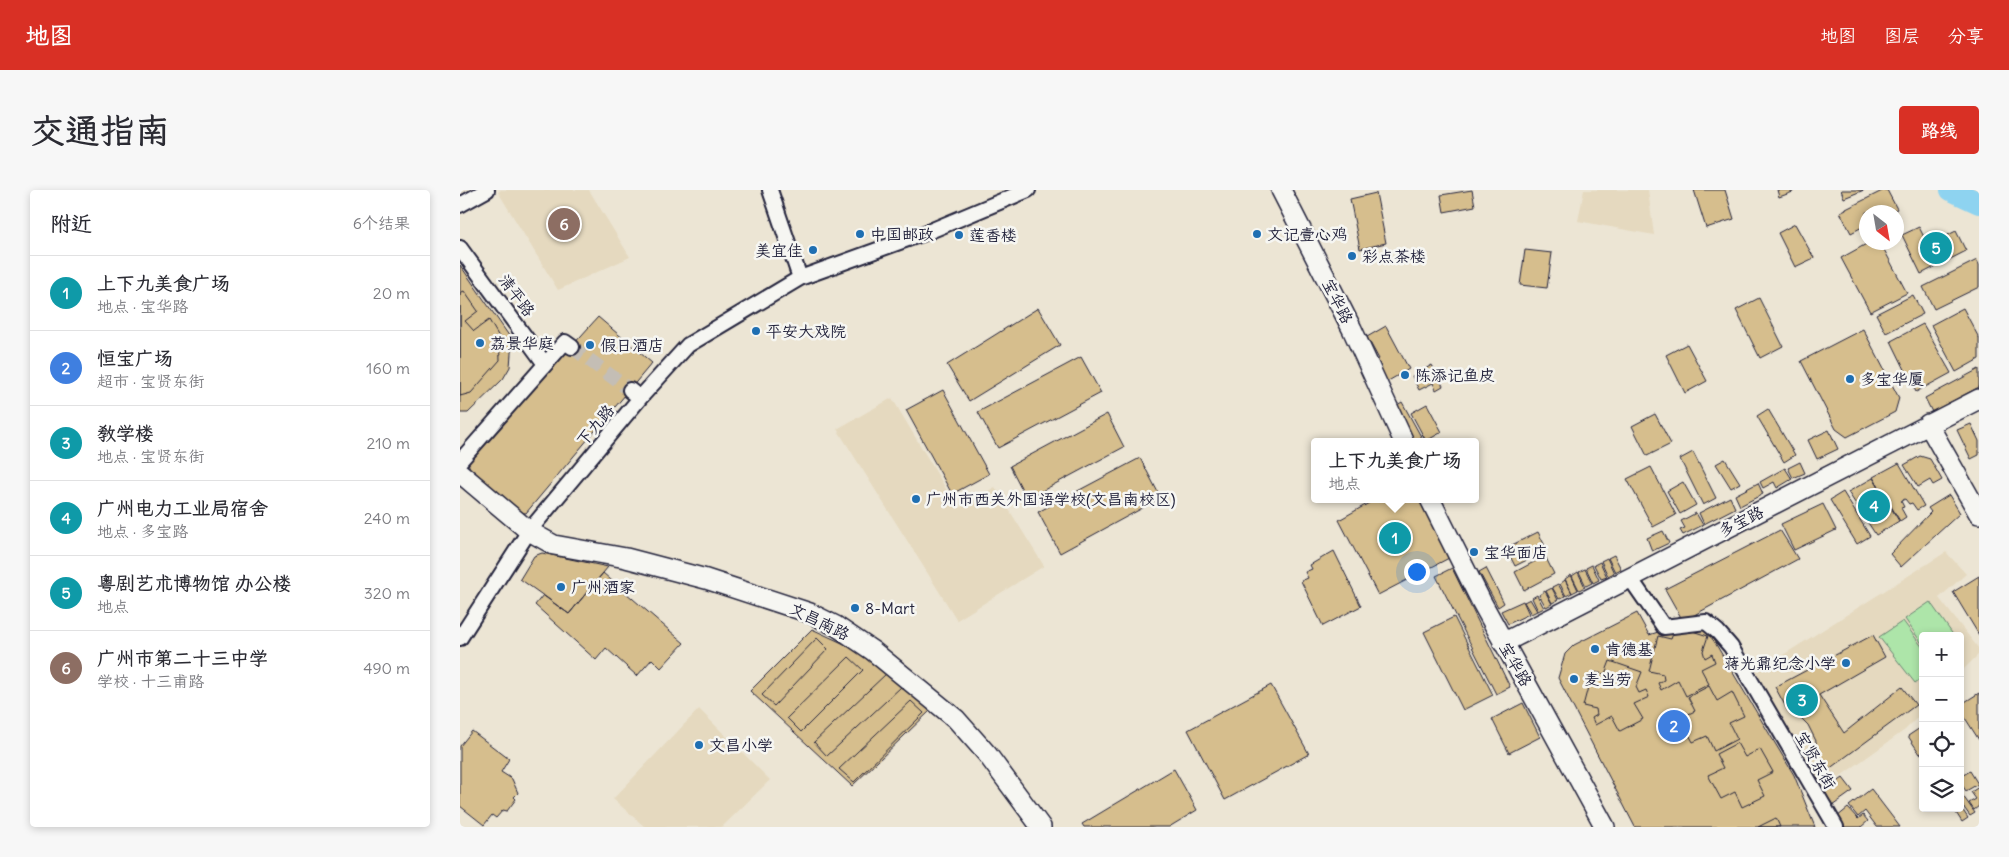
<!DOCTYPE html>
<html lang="zh">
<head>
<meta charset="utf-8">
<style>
	:root { --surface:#fff; --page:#f7f7f7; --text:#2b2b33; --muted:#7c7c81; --line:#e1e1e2; --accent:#d93025 }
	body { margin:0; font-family:Delius,"LXGW WenKai TC",sans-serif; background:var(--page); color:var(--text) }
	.controls { position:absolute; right:15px; bottom:15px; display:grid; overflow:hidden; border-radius:5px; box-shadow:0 2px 8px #0003 }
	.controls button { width:45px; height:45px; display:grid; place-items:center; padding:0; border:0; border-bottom:1px solid var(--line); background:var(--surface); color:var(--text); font:25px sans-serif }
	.compass { position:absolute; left:1399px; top:15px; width:45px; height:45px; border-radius:50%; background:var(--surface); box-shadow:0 2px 8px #0003; rotate:149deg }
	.you { position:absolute; left:956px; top:381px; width:18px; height:18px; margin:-12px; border:4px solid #fff; border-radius:50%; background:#1a73e8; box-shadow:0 0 0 8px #1a73e833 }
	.badge { display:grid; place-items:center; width:32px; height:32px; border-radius:50%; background:var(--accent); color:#fff; font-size:16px; font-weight:700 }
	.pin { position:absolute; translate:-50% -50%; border:2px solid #fff; box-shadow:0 1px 5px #0006 }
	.popup { position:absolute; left:851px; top:248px; width:168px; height:65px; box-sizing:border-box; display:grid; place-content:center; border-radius:5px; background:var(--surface); filter:drop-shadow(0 1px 4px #0005); font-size:16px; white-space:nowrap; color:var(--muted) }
	.popup b { font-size:19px; color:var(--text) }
	.popup::after { content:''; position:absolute; left:50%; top:100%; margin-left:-10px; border:10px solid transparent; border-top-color:var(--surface) }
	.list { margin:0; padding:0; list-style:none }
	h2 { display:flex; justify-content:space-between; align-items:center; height:65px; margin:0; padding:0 20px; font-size:21px }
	h2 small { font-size:16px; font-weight:400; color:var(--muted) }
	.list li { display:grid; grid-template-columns:32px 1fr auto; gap:15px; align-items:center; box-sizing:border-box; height:75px; padding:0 20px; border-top:1px solid var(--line) }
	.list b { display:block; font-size:19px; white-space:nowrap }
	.list p { margin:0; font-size:16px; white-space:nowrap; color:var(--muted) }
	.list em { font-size:16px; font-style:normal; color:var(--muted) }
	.icon { flex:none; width:28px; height:28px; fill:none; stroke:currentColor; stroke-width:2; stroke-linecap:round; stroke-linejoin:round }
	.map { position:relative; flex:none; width:1519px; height:637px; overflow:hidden; border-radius:5px }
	header { display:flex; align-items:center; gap:30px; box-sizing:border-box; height:70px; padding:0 25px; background:var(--accent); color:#fff }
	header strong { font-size:24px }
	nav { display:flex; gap:28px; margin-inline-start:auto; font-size:18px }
	.intro { display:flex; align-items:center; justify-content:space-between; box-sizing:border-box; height:120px; padding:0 30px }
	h1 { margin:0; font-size:35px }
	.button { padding:12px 22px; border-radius:5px; background:var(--accent); color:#fff; font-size:18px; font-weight:700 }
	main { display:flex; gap:30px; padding:0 30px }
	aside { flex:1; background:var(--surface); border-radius:5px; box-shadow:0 2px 8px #0003 }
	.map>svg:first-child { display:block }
	.built { fill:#e5d9bf }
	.green { fill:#ade5a9; stroke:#688472 }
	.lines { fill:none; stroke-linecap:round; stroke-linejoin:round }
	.river { stroke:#8ed3f0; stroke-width:22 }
	.building { fill:#d6be8d; stroke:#22223b }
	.street-tunnel { stroke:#c4beb5; stroke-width:14; stroke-dasharray:14 7; stroke-linecap:butt }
	.street-casing { stroke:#22223b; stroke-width:18 }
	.secondary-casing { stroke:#22223b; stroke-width:22 }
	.street { stroke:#f6f6f2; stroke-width:14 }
	.secondary { stroke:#f6f6f2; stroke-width:19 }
	.poi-dot { fill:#1f6fb2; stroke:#f6f6f2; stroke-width:2 }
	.labels { text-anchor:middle; stroke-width:5; stroke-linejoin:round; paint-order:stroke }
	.poi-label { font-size:16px; fill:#22223b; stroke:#f6f6f2; text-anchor:start }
	.street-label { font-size:16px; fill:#22223b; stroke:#f6f6f2 }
</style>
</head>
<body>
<header>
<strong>地图</strong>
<nav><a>地图</a><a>图层</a><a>分享</a></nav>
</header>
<div class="intro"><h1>交通指南</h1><a class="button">路线</a></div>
<main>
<aside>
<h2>附近<small>6个结果</small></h2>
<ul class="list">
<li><span class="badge" style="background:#0f9aa8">1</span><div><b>上下九美食广场</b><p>地点 · 宝华路</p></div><em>20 m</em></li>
<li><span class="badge" style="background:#3f7fe0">2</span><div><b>恒宝广场</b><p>超市 · 宝贤东街</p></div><em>160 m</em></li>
<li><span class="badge" style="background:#0f9aa8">3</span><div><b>教学楼</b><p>地点 · 宝贤东街</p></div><em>210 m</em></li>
<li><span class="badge" style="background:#0f9aa8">4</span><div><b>广州电力工业局宿舍</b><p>地点 · 多宝路</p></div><em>240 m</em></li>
<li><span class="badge" style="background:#0f9aa8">5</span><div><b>粤剧艺术博物馆 办公楼</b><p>地点</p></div><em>320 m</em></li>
<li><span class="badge" style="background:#8d6e63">6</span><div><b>广州市第二十三中学</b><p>学校 · 十三甫路</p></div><em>490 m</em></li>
</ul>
</aside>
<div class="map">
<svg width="1519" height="637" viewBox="0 0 1519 637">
	<rect width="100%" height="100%" fill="#ece5d4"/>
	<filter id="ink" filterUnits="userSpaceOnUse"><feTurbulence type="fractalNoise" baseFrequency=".02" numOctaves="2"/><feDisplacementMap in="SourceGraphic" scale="10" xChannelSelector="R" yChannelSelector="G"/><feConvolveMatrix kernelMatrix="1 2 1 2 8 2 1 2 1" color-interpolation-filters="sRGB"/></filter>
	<g filter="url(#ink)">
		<path class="built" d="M41,0H129L170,67L98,100L38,2Z
			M1124,0H1188L1194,45L1118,31Z
			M432,208L498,319L535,297L584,376L497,430L377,239Z
			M1486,362L1506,384L1479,408L1519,459V464L1500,483V446H1463V522L1445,540L1361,600L1326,542L1296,482Z
			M239,519L310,590L262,637H185L153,609Z"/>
		<path class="green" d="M1470,412L1494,446H1463V455L1445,429Z
			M1443,431L1463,458V487L1455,493L1419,447Z"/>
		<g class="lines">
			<path class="river" d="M1491,0L1519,13"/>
		</g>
		<path class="building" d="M1012,0L1015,16L984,22L981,5Z
			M1234,0H1265L1274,29L1246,38Z
			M1317,0H1333V2L1319,7Z
			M1381,0H1404L1384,8Z
			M1424,0H1427L1437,19L1431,22H1406V35L1391,43L1380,22Z
			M916,3L926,53L900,59L890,9Z
			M1335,34L1354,68L1335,77L1318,43Z
			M1459,37L1468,55L1496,41L1506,61L1461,84L1442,45Z
			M1410,52H1420L1447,103L1410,122L1381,68Z
			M1065,60L1092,63L1087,98L1060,95Z
			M1517,70L1519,75V97L1474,119L1463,97Z
			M0,75L52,150L50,177L43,189L8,223H0Z
			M4,101L18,121L5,131L14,141L29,130L39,147L40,170L11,203L0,206V103Z
			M1453,105L1463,124L1426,143L1416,124Z
			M1299,108L1323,156L1300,168L1276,120Z
			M578,118L600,155L509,211L487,175Z
			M1503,118L1519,148V169L1496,182L1471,135Z
			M138,127L192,173L66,323L54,322L11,283L8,272Z
			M1463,134L1491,183L1456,202L1431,151Z
			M926,136L949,179L923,194L912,173L919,169L907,147Z
			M1403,139L1439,208L1435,222L1387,247L1376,239L1341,171Z
			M1227,154L1247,191L1225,203L1206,165Z
			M621,167L641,203L538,258L518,222Z
			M972,175L983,196L976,200L973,193L959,200L952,186Z
			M1519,179V197L1472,222L1465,208Z
			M483,200L529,284L492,304L446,220Z
			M942,212L964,252H954L934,217Z
			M967,214L982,242L966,251L951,223Z
			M1308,219L1335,265L1324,272L1297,226Z
			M647,224L664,257L567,309L550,276Z
			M1195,224L1211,254L1187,266L1172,236Z
			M1511,234L1519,251V265L1511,269L1497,240Z
			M1369,240L1378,259L1357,269L1348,250Z
			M1233,262L1256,308L1243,315L1220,269Z
			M1460,266L1470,269L1482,290L1473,295L1470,290L1458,297L1444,275Z
			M680,268L701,308L600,363L578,322Z
			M1265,269L1280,293L1271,298L1256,274Z
			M1340,272L1345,283L1333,288L1328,278Z
			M1439,273L1464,316L1457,320L1452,313L1449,314L1445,309L1441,311L1444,317L1441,318L1446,327L1440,331L1413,287Z
			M1191,277L1216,325L1193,337L1167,289Z
			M1325,278L1332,289L1317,298L1314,292L1303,298L1300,292Z
			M1413,288L1439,331L1416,345L1388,302Z
			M1223,292L1236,315L1220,324L1207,301Z
			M1298,293L1303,304L1280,316L1275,305Z
			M1383,302L1410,346L1397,354L1370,310Z
			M1489,305L1500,323L1441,377L1430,364L1471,322L1468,318Z
			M1270,307L1275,318L1244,334L1239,323Z
			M916,309H962L991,367L918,405L879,330Z
			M1363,314L1376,340L1334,360L1321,334Z
			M1236,323L1243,335L1223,345L1220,340L1225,338L1221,331Z
			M1320,340L1338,369L1223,431L1205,399Z
			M1203,341L1209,353L1192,361L1187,348Z
			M1078,342L1087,360L1055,376L1046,358Z
			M874,361L901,416L863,436L841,391L848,388L845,382L852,379L850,375Z
			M82,363L148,377L109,424L60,389L74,366Z
			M1154,365L1161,379L1155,382L1148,368Z
			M1085,366L1094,384L1064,400L1055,382Z
			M1147,368L1154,383L1148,386L1141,371Z
			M1140,372L1147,387L1141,389L1134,375Z
			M1132,375L1139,390L1133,393L1126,378Z
			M992,378L1050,497L1036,504L976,386Z
			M1026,378L1044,413L1038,417L1019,382Z
			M1125,379L1132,393L1126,396L1119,382Z
			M1118,382L1125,397L1119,400L1112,386Z
			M143,383L224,453L201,478L192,469L177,486L146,458L136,470L75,415L83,405L109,424Z
			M1111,385L1118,400L1112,403L1105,389Z
			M1519,386V445L1493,402Z
			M1105,390L1112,403L1106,406L1100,394Z
			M1098,394L1105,406L1099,409L1092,397Z
			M1092,398L1098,410L1092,413L1086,401Z
			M1085,401L1092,414L1086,417L1079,405Z
			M1077,405L1084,418L1078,421L1072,408Z
			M1070,409L1077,421L1071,424L1064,412Z
			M1063,411L1069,424L1048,434L1041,421Z
			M1177,423L1189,445L1216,436H1245L1334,585L1355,637H1175L1098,488L1105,464L1114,455Z
			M994,427L1033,505L1003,520L964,442Z
			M1216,436L1248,446L1243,461L1245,468L1252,464L1255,472L1241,479L1249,494L1226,506L1218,490L1201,500L1198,493L1204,490L1203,484L1189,481L1198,446L1211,449Z
			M352,439L406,464L471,520L392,596L290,501Z
			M1413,445L1425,467L1359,505L1384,543L1442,497L1456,515L1369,579L1356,561V551L1348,535L1336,523L1328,521L1315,497Z
			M357,448L368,459L314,516L302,505Z
			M389,467L403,480L341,542L327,528Z
			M1150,471L1182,482L1176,497L1179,503L1186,500L1189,507L1174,514L1183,529L1160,541L1152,526L1135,535L1132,528L1137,525L1136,519L1123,516L1132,482L1145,484Z
			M427,483L441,497L367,566L354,552Z
			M811,495L849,564L765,610L728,540Z
			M1249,496L1257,511L1272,502L1284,526L1269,533L1277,549L1254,561L1247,546L1233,552L1220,528L1235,521L1228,507Z
			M1519,503V550L1500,520V515Z
			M451,511L464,523L394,592L379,579Z
			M1063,513L1080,547L1049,563L1032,529Z
			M1463,536V562L1460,564L1448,546Z
			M12,541L49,569L41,582L52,589L58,603L54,607L56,609L47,621L43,620L36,628L32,625L24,635L0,616V556Z
			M1277,553L1285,567L1300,559L1313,582L1297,590L1305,606L1282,617L1275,602L1261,609L1248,585L1263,578L1256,564Z
			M714,579L737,620L709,637H624L622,634Z
			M1510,581L1518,594L1506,601L1500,592V587Z
			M1383,588L1393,601L1372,616L1363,602Z
			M1519,597V616L1514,620L1509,613L1516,609L1511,602Z
			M1411,599L1440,637H1417L1405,621L1398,627L1389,616Z
			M1503,606L1515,623L1510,626L1500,612Z
			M1500,616L1508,628L1502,632L1493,618H1500Z
			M1388,618L1398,629L1403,625L1408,631L1401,637H1385L1377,627Z
			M1316,628L1320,637H1298Z"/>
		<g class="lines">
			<path class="street-tunnel" d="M112,157L170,200"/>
			<defs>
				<path id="street" d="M310,0L340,88
					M0,15L27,0
					M0,58L85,174
					M170,200L180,208
					M0,271L105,152L112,157
					M1170,388L1204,437L1246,432L1258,442L1271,457L1376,637
					M0,448L69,341L180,208L228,155L340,88L470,41L568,0"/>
				<path id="secondary" d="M821,0L892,139L944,252
					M1468,234L1519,324
					M0,283L69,341L94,355L166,368L246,389L350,423L376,436L413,461L496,529L527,564L581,637
					M970,309L1021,411L1145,637
					M1043,453L1519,209"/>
			</defs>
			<use href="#street" class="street-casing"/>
			<use href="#secondary" class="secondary-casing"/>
			<use href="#street" class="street"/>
			<use href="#secondary" class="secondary"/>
		</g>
	</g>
	<g class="poi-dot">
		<circle cx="400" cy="44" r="5"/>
		<circle cx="797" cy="44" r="5"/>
		<circle cx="499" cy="45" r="5"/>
		<circle cx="353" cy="60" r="5"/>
		<circle cx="892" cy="66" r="5"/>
		<circle cx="296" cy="141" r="5"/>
		<circle cx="20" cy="153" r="5"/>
		<circle cx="130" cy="155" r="5"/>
		<circle cx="945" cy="185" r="5"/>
		<circle cx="1390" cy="189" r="5"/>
		<circle cx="456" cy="309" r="5"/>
		<circle cx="1014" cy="362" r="5"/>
		<circle cx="101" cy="397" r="5"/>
		<circle cx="395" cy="418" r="5"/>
		<circle cx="1135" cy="459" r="5"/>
		<circle cx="1386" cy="473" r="5"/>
		<circle cx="1114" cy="489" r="5"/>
		<circle cx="239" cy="555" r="5"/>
	</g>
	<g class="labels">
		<g class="poi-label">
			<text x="410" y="50">中国邮政</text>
			<text x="807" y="50">文记壹心鸡</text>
			<text x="509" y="51">莲香楼</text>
			<text x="343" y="66" text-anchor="end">美宜佳</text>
			<text x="902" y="72">彩点茶楼</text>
			<text x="306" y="147">平安大戏院</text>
			<text x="30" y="159">荔景华庭</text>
			<text x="140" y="161">假日酒店</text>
			<text x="955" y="191">陈添记鱼皮</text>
			<text x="1400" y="195">多宝华厦</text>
			<text x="466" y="315">广州市西关外国语学校(文昌南校区)</text>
			<text x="1024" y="368">宝华面店</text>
			<text x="111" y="403">广州酒家</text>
			<text x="405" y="424">8-Mart</text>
			<text x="1145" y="465">肯德基</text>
			<text x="1376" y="479" text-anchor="end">蒋光鼐纪念小学</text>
			<text x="1124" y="495">麦当劳</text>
			<text x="249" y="561">文昌小学</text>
		</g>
		<g class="street-label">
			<text transform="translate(57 105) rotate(53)" y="6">清平路</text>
			<text transform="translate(878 111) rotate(63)" y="6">宝华路</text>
			<text transform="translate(135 235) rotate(-50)" y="6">下九路</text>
			<text transform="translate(1281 331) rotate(-27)" y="6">多宝路</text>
			<text transform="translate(360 431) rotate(26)" y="6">文昌南路</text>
			<text transform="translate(1056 474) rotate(60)" y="6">宝华路</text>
			<text transform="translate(1356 570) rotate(60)" y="6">宝贤东街</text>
		</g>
	</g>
</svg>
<div class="controls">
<button>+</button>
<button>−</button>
<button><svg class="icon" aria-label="locate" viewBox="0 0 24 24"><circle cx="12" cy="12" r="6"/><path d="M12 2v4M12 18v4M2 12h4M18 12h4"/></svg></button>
<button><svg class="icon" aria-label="layers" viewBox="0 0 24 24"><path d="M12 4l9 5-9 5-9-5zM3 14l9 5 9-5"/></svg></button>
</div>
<svg class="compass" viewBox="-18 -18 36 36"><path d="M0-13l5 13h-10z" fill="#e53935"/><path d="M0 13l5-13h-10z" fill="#7c7c81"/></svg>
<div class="you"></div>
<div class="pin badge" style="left:935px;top:348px;background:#0f9aa8">1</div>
<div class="popup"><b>上下九美食广场</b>地点</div>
<div class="pin badge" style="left:1214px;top:536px;background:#3f7fe0">2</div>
<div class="pin badge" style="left:1342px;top:510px;background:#0f9aa8">3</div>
<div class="pin badge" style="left:1414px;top:316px;background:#0f9aa8">4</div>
<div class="pin badge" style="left:1476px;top:58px;background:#0f9aa8">5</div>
<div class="pin badge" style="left:104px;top:34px;background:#8d6e63">6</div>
</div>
</main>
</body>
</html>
